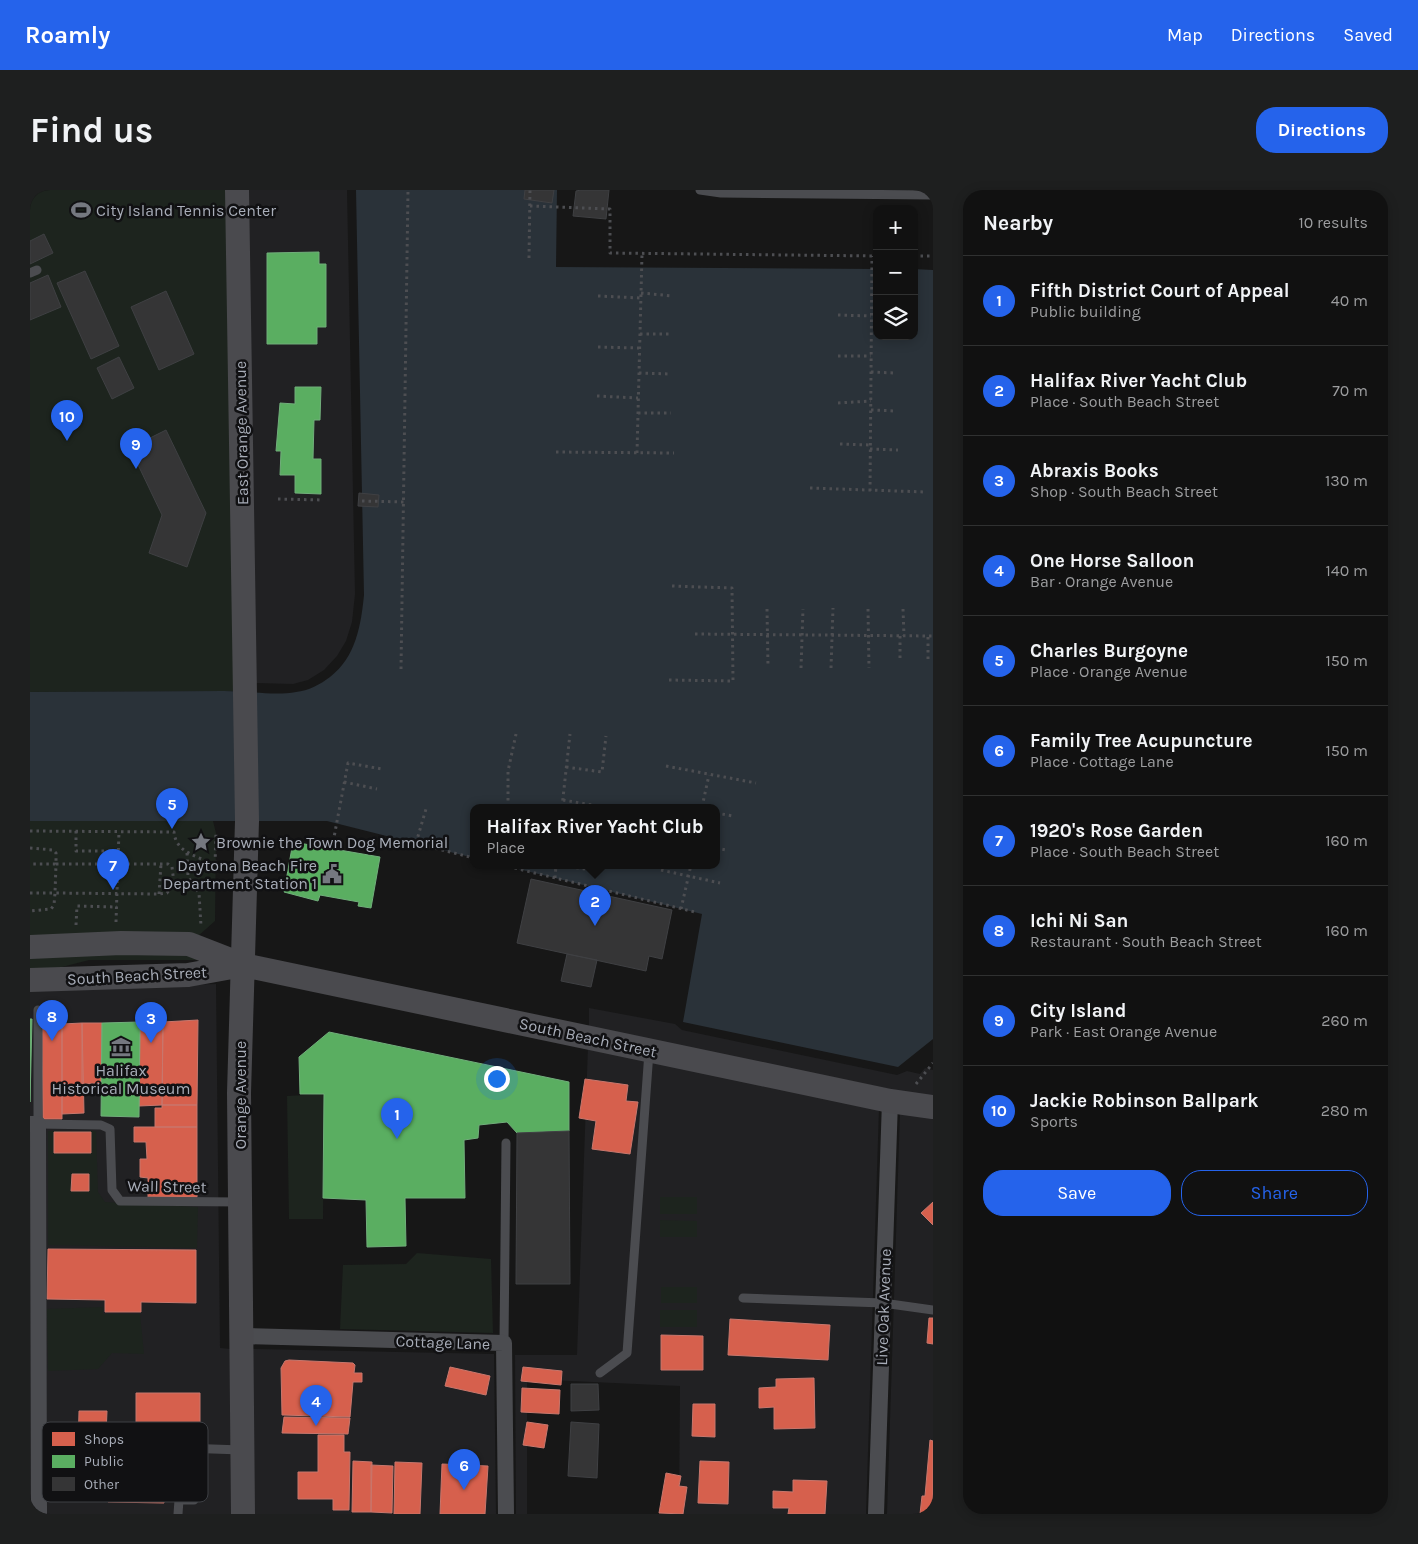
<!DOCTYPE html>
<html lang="en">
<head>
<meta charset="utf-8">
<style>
	:root { --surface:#111; --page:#1e1f1f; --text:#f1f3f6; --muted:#9c9d9f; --line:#303131; --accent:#2563eb }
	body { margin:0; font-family:Karla,sans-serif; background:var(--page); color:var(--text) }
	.controls { position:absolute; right:15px; top:15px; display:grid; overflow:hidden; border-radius:10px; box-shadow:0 2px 12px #0003 }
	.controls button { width:45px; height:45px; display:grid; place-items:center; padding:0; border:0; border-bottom:1px solid var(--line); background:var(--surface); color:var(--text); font:25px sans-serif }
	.you { position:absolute; left:466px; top:888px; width:18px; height:18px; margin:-12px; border:4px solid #fff; border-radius:50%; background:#1a73e8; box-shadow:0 0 0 8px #1a73e833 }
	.badge { display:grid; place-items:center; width:32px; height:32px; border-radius:50%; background:var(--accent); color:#fff; font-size:16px; font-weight:700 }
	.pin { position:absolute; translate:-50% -41px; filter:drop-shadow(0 1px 2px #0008) }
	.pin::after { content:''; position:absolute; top:26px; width:18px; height:15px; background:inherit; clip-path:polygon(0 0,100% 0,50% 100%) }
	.popup { position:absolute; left:440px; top:614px; width:250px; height:65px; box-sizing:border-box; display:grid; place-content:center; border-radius:10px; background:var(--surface); filter:drop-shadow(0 1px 4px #0005); font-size:16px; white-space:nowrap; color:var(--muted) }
	.popup b { font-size:19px; color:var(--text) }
	.popup::after { content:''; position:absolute; left:50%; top:100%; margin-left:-10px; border:10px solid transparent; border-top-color:var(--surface) }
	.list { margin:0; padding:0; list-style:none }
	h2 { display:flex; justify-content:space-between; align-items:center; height:65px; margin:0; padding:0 20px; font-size:21px }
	h2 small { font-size:16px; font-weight:400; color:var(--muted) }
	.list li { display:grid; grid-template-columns:32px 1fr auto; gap:15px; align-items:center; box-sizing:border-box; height:90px; padding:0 20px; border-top:1px solid var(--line) }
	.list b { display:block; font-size:19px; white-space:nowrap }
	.list p { margin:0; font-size:16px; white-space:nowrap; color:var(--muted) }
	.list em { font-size:16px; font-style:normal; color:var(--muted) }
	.actions { display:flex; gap:10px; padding:15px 20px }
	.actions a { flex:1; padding:11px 0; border:1px solid var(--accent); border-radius:20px; text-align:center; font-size:18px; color:var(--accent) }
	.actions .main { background:var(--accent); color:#fff }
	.icon { flex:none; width:28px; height:28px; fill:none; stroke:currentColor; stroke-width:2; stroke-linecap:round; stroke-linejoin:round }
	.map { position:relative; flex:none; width:903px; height:1324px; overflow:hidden; border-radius:20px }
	header { display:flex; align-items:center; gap:30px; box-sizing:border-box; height:70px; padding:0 25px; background:var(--accent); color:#fff }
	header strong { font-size:24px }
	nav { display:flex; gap:28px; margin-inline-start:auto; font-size:18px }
	.intro { display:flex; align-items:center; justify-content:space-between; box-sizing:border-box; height:120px; padding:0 30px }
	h1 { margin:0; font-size:35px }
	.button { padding:12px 22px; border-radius:20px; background:var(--accent); color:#fff; font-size:18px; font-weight:700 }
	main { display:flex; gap:30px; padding:0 30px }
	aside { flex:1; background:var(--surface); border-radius:20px; box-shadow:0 2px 12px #0003 }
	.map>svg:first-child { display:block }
	.built { fill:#212123 }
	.green { fill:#1d241e }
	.water { fill:#2a3239 }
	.shops { fill:#d6604d; stroke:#c8776d }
	.public { fill:#5aae61; stroke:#71ae7b }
	.building { fill:#353536; stroke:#3f4043 }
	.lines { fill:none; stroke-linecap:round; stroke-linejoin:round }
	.path { stroke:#4d4e52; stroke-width:3; stroke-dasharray:2.5 4; stroke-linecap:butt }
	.lane { stroke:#4b4c50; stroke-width:9 }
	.street { stroke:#4b4c50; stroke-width:16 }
	.secondary { stroke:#4a4a4e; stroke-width:24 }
	.labels { text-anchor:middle; stroke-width:5; stroke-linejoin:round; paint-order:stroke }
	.poi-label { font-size:16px; fill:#a8adb8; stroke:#111113; text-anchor:start }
	.street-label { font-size:16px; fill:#a8adb8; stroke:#111113 }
	.key { fill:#111113; stroke:#3e4045; stroke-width:1 }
	.key-label { font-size:14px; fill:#a8adb8 }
</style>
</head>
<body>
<header>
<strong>Roamly</strong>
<nav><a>Map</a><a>Directions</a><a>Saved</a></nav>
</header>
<div class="intro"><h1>Find us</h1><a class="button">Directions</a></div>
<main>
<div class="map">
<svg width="903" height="1324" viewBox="0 0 903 1324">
	<rect width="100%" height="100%" fill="#171717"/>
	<path class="built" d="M218,0H317L325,404L322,432L316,451L307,466L294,480L278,490L263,494L226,493Z
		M186,794L190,1158L201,1159L203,1324H0V799Z
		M559,818L645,834L652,840L867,885L877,881L890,884L895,878L903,880V908L559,837Z
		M558,856L849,918L836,1324H649L650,1196L497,1189V1324H486L485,1165H547Z
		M870,922L903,927V1324H857Z
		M222,1159L464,1164L466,1324H224Z"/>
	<path class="green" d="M0,0H207L216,501L0,502Z
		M0,631H183L186,643L185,731L159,754L0,757Z
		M92,763L166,765L167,770H59L32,777L0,780V767Z
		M294,904L293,1029H259L257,906Z
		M18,941H66L68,1002L75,1012L168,1017L167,1058L18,1055Z
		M630,1007H667V1024H630Z
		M630,1030L667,1031V1047H630Z
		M387,1063L461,1069L463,1143L310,1139L313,1075L376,1074Z
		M631,1097H667V1113H631Z
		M73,1117V1124H110L114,1164L82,1163L68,1179L18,1181L17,1119Z
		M630,1120H667V1137H630Z"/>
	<path class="water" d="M326,0H527L526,77L847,79V146H884V79L903,80V849L868,877L653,832L672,724L472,675H686V617H444V668L297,631H0V502C65,502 129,501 194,501C215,501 246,506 266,502C278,501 291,494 300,487C326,467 331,435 334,405Z"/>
	<path class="shops" d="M168,830L167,915H132L133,832Z
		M110,832H133L132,915L109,916Z
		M52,833H72L71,893L52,894Z
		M52,833L54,923L32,924V834Z
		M12,834H32V929H13Z
		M555,889L598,895L596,911L608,912L600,964L562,959L566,931L549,928Z
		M132,915H167V937H125V918H132Z
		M104,937H167V1007H118V988L110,987V969H117L116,952H104Z
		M24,942H61V963H24Z
		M42,984H59V1001H41Z
		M903,1012V1035L891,1023Z
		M18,1059L166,1060V1113L111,1112V1122H75V1110L17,1109Z
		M899,1128H903V1154L897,1153Z
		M700,1129L800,1135L798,1170L698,1165Z
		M631,1145L673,1146V1180H631Z
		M259,1170L323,1173L325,1175L324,1183H332V1192H323L320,1227L252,1225L251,1178L255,1171Z
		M420,1177L460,1186L456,1205L415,1196Z
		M493,1177L532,1181L531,1195L491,1191Z
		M784,1188L785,1238L744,1239V1217L729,1218V1198L746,1197V1189Z
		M492,1198L530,1200L529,1224L491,1222Z
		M106,1203H170V1233H106Z
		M663,1214H685V1247L662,1246Z
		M49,1221H77L75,1268L135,1270L134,1280H138V1286L159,1287L158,1304L134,1303V1313L78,1312L79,1290L42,1289L43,1262H48Z
		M254,1227L320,1228L318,1244L252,1243Z
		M497,1232L518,1235L514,1258L493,1255Z
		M288,1245H314V1262H320L319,1320H303V1309H268V1282H288Z
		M900,1250L903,1251V1324H890L892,1306H895Z
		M323,1271L342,1272L341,1322H322Z
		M670,1271L699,1272L698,1314L668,1313Z
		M365,1272L392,1273L390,1324H364Z
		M412,1274L458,1276L455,1324H410Z
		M341,1275L363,1276L362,1323L341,1322Z
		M636,1283L651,1286L649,1296L657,1297L653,1324L629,1323Z
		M763,1290L797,1291L795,1324H758L759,1318H743V1301L763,1302Z"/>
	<path class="public" d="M289,62V74H296V137H287V154H237V63Z
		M265,197H291L290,230H284L283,269H291V304L265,303V285H250L251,261H246L250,213L265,214Z
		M263,652L350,667L341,718L328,716L329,712L290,705L288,711L254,702Z
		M0,829H2L0,912Z
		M110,832L109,927L71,926L72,833Z
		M299,842L539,892V941L487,943L477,932L449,935L448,948L434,950L435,1008H375L376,1056L337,1057L336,1010L293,1008L294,904H270L269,867Z"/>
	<path class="building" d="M495,0H524L522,13L494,9Z
		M551,0H579L576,29L543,26L546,1Z
		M14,44L23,63L0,74V51Z
		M55,81L89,156L61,169L27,93Z
		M18,85L31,117L0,130V93Z
		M136,101L164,164L129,180L101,117Z
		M89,167L104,198L82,209L67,178Z
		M136,240L176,323L157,377L119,363L132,325L100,258Z
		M329,303L349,305L348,317L328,316Z
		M501,689L642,720L632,769L619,766L616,781L487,753Z
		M537,764L567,770L561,797L531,791Z
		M539,941L540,1094H486L487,943Z
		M541,1194H568L569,1220L541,1221Z
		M541,1232L569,1234L567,1288L538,1286Z"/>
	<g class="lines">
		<path class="path" d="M500,16L580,19V63L847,66
			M884,66H903
			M499,68L500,0
			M611,103L643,106
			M568,106L610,108
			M808,125L841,126
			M610,144H641
			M568,157L609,158
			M808,166H841
			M841,182L865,183
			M609,183L641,184
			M567,206L608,208
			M808,213L841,211
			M841,220L866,221
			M608,223H641
			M810,254L841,255
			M840,259L868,260
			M526,262L644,263
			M607,263L612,64
			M780,298L896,302
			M840,301L842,66
			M248,309L293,310
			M332,311L374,312
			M737,419L738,476
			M838,419L839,478
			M873,419L874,446
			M665,444L903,446
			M870,468V446
			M898,469V446
			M771,478L773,419
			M801,478L803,418
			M371,479L378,0
			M639,490L703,491L702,398L641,396
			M636,576L726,593
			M536,577L572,582L576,546
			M314,592L347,599
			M533,610L562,615
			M643,616L648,617
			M478,617V581L486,544
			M532,617L540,544
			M672,617L679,585
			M686,623L703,626
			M0,641L144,642C146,664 169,666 185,675L186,643
			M46,641V661H88
			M380,652L444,668
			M386,653L396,619
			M0,658L23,660L26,663V674H0
			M302,658L318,573L352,579
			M686,658L696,660
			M157,663L158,687L169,703L171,736
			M26,674H138L142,677L144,693L137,703L129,704L25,703Z
			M472,675L665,722
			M527,675L555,679
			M631,680L690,693
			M525,688L526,675
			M0,703H25L24,715L21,719L0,721
			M129,704L131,674
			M651,719L661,675
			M86,732L89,641
			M46,735L47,716L87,717
			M886,894L903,873"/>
		<path class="lane" d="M670,0L691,3L903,5
			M0,83L7,80
			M8,820V934L71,935L80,939L82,1000L90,1011L210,1012
			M713,1108L853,1113L903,1120
			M474,1153L476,953
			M570,1183L597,1163L619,862
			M94,1256L212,1260
			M148,1324L149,1310H164L165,1259"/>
		<path class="street" d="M0,934H8L9,1324
			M212,1146L474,1153L476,1324
			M846,1324L860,911"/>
		<path class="secondary" d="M207,0L217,631L209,903L213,1324
			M0,757L91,753L159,754L213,775L860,911L903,917
			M0,790L158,785L213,775"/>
	</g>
	<defs>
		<symbol id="stadium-bare" viewBox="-9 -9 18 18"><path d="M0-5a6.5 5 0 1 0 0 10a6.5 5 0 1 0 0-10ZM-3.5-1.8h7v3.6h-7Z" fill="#757880" stroke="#111113" stroke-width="2.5" paint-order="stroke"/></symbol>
		<symbol id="sight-bare" viewBox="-9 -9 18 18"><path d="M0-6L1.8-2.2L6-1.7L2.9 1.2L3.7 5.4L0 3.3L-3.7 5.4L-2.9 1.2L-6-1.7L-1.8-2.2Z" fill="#757880" stroke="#111113" stroke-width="2.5" paint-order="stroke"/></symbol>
		<symbol id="civic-bare" viewBox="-9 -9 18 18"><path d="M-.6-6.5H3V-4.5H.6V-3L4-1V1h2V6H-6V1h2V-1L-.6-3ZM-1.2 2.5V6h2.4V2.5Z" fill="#757880" stroke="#111113" stroke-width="2.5" paint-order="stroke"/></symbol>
		<symbol id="museum-bare" viewBox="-9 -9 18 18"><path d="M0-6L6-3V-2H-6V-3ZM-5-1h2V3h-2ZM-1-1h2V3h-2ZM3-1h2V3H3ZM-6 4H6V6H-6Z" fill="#757880" stroke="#111113" stroke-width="2.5" paint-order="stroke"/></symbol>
	</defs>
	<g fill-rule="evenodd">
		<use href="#stadium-bare" x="37" y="6" width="28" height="28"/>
		<use href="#sight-bare" x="157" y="638" width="28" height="28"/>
		<use href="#civic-bare" x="288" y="670" width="28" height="28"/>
		<use href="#museum-bare" x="77" y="843" width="28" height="28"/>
	</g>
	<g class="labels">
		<g class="poi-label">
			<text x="66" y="26">City Island Tennis Center</text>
			<text x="186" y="658">Brownie the Town Dog Memorial</text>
			<text x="287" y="681" text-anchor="end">Daytona Beach Fire<tspan x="287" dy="18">Department Station 1</tspan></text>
			<text x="91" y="886" text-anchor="middle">Halifax<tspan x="91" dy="18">Historical Museum</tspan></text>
		</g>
		<g class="street-label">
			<text transform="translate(211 243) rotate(-91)" y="6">East Orange Avenue</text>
			<text transform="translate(107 785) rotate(-3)" y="6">South Beach Street</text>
			<text transform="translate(558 847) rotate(12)" y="6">South Beach Street</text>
			<text transform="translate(210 905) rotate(-90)" y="6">Orange Avenue</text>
			<text transform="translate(137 996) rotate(1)" y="6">Wall Street</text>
			<text transform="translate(853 1117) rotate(-88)" y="6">Live Oak Avenue</text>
			<text transform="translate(413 1152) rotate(2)" y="6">Cottage Lane</text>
		</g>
	</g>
	<rect x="12" y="1232" width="166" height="80" rx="8" class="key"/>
	<rect x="22" y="1242" width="23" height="14" fill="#d6604d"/>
	<rect x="22" y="1265" width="23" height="13" fill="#5aae61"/>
	<rect x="22" y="1287" width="23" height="14" fill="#353536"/>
	<g class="key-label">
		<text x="54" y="1254">Shops</text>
		<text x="54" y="1276">Public</text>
		<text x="54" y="1299">Other</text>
	</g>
</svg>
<div class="controls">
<button>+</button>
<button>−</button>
<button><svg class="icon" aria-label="layers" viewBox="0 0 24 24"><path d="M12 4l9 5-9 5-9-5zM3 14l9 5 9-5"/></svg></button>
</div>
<div class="you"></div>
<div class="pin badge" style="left:367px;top:949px">1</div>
<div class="pin badge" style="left:565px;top:736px">2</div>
<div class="popup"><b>Halifax River Yacht Club</b>Place</div>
<div class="pin badge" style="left:121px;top:853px">3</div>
<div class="pin badge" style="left:286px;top:1236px">4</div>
<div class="pin badge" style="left:142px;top:639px">5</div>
<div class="pin badge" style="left:434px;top:1300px">6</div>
<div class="pin badge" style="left:83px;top:700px">7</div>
<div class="pin badge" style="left:22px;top:851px">8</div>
<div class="pin badge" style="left:106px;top:279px">9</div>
<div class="pin badge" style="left:37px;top:251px">10</div>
</div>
<aside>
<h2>Nearby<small>10 results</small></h2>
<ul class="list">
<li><span class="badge">1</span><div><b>Fifth District Court of Appeal</b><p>Public building</p></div><em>40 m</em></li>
<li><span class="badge">2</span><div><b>Halifax River Yacht Club</b><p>Place · South Beach Street</p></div><em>70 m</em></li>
<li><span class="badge">3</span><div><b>Abraxis Books</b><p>Shop · South Beach Street</p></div><em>130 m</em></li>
<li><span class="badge">4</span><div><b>One Horse Salloon</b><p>Bar · Orange Avenue</p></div><em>140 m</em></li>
<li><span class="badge">5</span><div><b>Charles Burgoyne</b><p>Place · Orange Avenue</p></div><em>150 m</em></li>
<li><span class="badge">6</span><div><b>Family Tree Acupuncture</b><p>Place · Cottage Lane</p></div><em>150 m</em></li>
<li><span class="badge">7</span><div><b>1920's Rose Garden</b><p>Place · South Beach Street</p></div><em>160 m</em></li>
<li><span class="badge">8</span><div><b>Ichi Ni San</b><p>Restaurant · South Beach Street</p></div><em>160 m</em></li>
<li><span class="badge">9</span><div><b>City Island</b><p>Park · East Orange Avenue</p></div><em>260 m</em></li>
<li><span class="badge">10</span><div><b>Jackie Robinson Ballpark</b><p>Sports</p></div><em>280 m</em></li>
</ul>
<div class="actions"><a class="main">Save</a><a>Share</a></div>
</aside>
</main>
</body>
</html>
